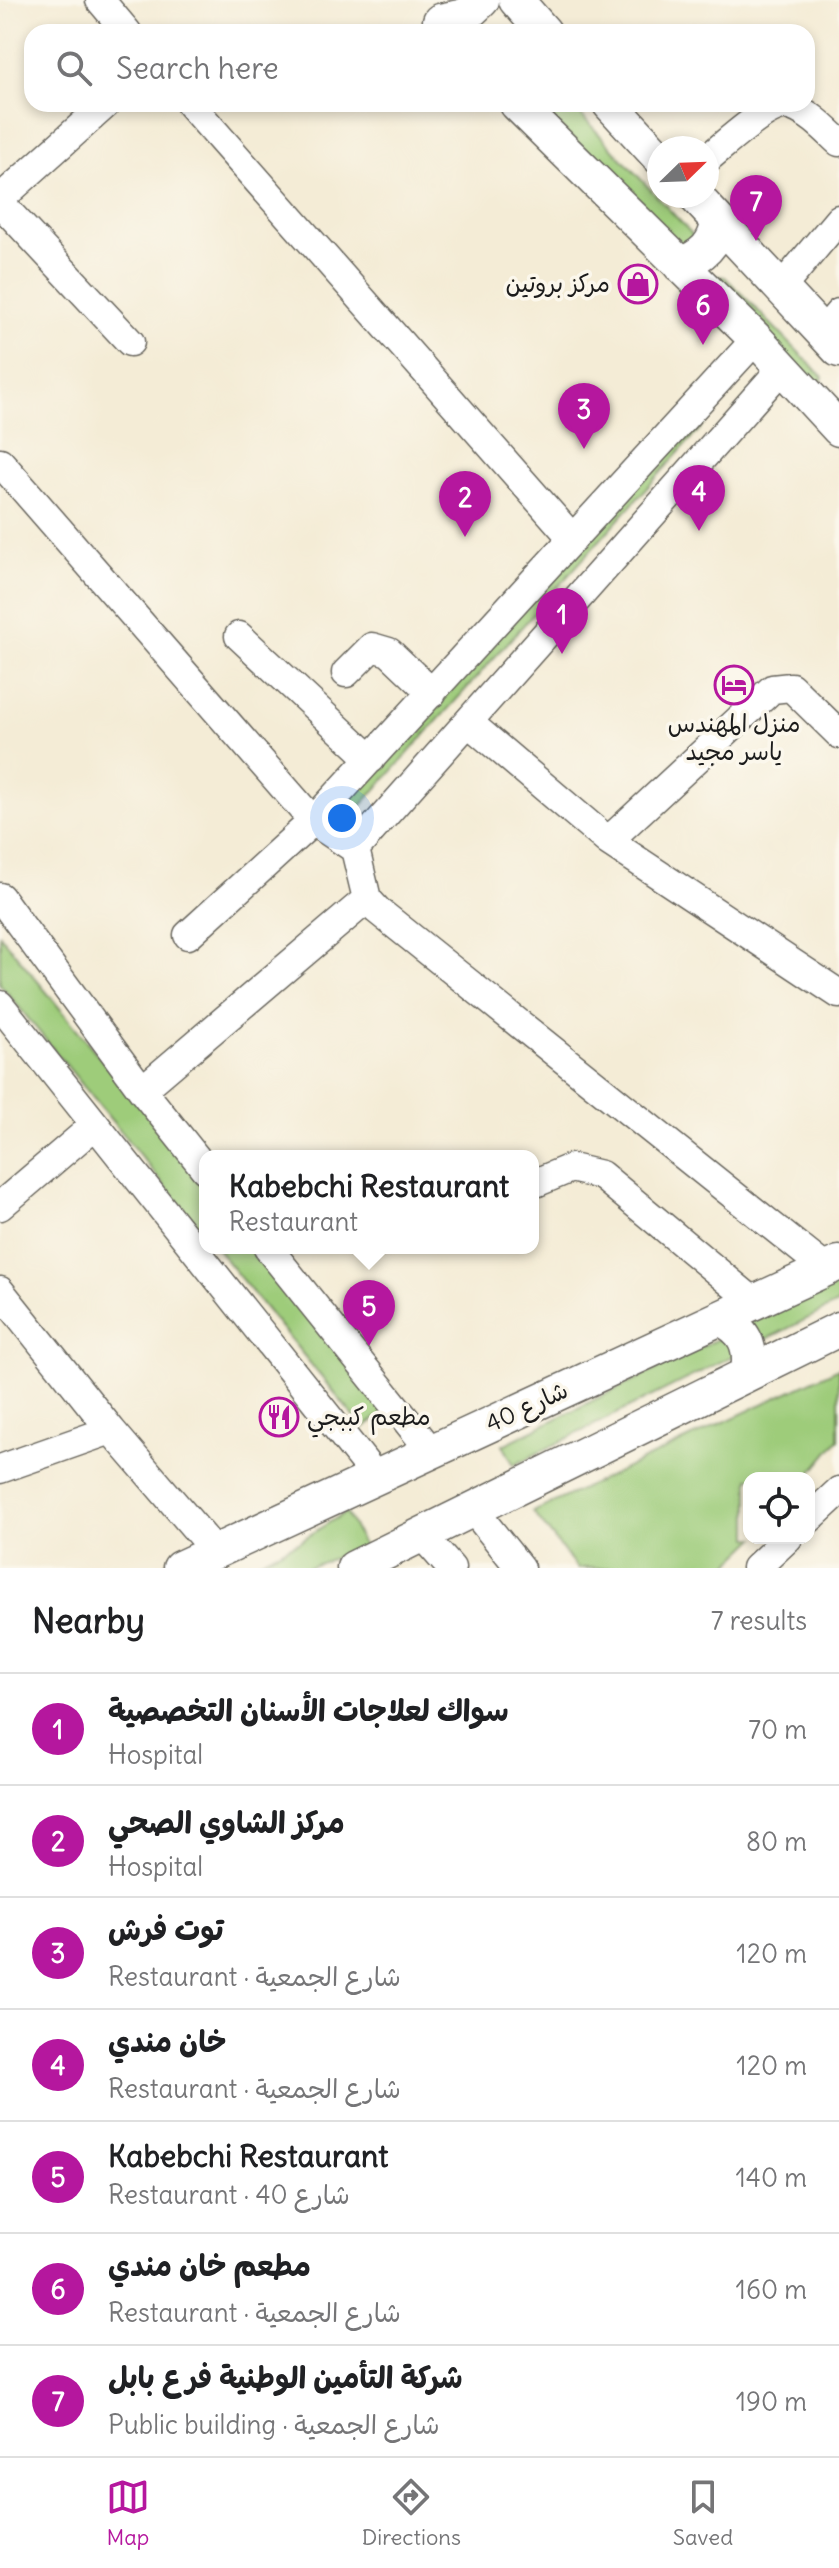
<!DOCTYPE html>
<html lang="en">
<head>
<meta charset="utf-8">
<style>
	:root { --surface:#fff; --page:#f6f6f6; --text:#202124; --muted:#757577; --line:#e0e0e0; --accent:#b5179e }
	body { margin:0; font-family:Delius,"Playpen Sans Arabic",sans-serif; background:var(--page); color:var(--text) }
	.controls { position:absolute; right:24px; bottom:24px; display:grid; overflow:hidden; border-radius:16px; box-shadow:0 4px 12px #0003 }
	.controls button { width:72px; height:72px; display:grid; place-items:center; padding:0; border:0; border-bottom:2px solid var(--line); background:var(--surface); color:var(--text); font:40px sans-serif }
	.compass { position:absolute; left:647px; top:136px; width:72px; height:72px; border-radius:50%; background:var(--surface); box-shadow:0 4px 12px #0003; rotate:67deg }
	.you { position:absolute; left:342px; top:818px; width:28px; height:28px; margin:-20px; border:6px solid #fff; border-radius:50%; background:#1a73e8; box-shadow:0 0 0 12px #1a73e833 }
	.badge { display:grid; place-items:center; width:52px; height:52px; border-radius:50%; background:var(--accent); color:#fff; font-size:26px; font-weight:700 }
	.pin { position:absolute; translate:-50% -66px; filter:drop-shadow(0 2px 4px #0008) }
	.pin::after { content:''; position:absolute; top:42px; width:28px; height:24px; background:inherit; clip-path:polygon(0 0,100% 0,50% 100%) }
	.popup { position:absolute; left:199px; top:1150px; width:340px; height:104px; box-sizing:border-box; display:grid; place-content:center; border-radius:16px; background:var(--surface); filter:drop-shadow(0 2px 6px #0005); font-size:26px; white-space:nowrap; color:var(--muted) }
	.popup b { font-size:30px; color:var(--text) }
	.popup::after { content:''; position:absolute; left:50%; top:100%; margin-left:-16px; border:16px solid transparent; border-top-color:var(--surface) }
	.list { margin:0; padding:0; list-style:none }
	h2 { display:flex; justify-content:space-between; align-items:center; height:104px; margin:0; padding:0 32px; font-size:34px }
	h2 small { font-size:26px; font-weight:400; color:var(--muted) }
	.list li { display:grid; grid-template-columns:52px 1fr auto; gap:24px; align-items:center; box-sizing:border-box; height:112px; padding:0 32px; border-top:2px solid var(--line) }
	.list b { display:block; font-size:30px; white-space:nowrap }
	.list p { margin:0; font-size:26px; white-space:nowrap; color:var(--muted) }
	.list em { font-size:26px; font-style:normal; color:var(--muted) }
	.icon { flex:none; width:44px; height:44px; fill:none; stroke:currentColor; stroke-width:2; stroke-linecap:round; stroke-linejoin:round }
	.map { position:relative; flex:none; width:839px; height:1568px; overflow:hidden }
	.search { position:absolute; background:var(--surface); box-shadow:0 4px 12px #0003; left:24px; right:24px; top:24px; height:88px; display:flex; align-items:center; gap:20px; box-sizing:border-box; padding:0 28px; border-radius:24px; color:var(--muted); font-size:30px }
	.sheet { height:888px; background:var(--surface) }
	nav { display:flex; justify-content:space-around; align-items:center; box-sizing:border-box; height:112px; border-top:2px solid var(--line); background:var(--surface); font-size:22px; color:var(--muted) }
	nav a { display:grid; justify-items:center; gap:4px }
	nav .on { color:var(--accent) }
	.map>svg:first-child { display:block }
	.green { fill:#9ecc7a; stroke:#5d744b; stroke-width:2 }
	.lines { fill:none; stroke-linecap:round; stroke-linejoin:round }
	.minor-casing { stroke:#68655d; stroke-width:31 }
	.major-casing { stroke:#68655d; stroke-width:37 }
	.minor { stroke:#fff; stroke-width:28 }
	.major { stroke:#fff; stroke-width:34 }
	.labels { text-anchor:middle; stroke-width:7; stroke-linejoin:round; paint-order:stroke }
	.poi-label { font-size:24px; fill:#1c1c1c; stroke:#fbf7ec; text-anchor:end }
	.street-label { font-size:24px; fill:#1c1c1c; stroke:#fbf7ec }
</style>
</head>
<body>
<div class="map">
<svg width="839" height="1568" viewBox="0 0 839 1568">
	<rect width="100%" height="100%" fill="#fbf7ec"/>
	<filter id="ink" filterUnits="userSpaceOnUse"><feTurbulence type="fractalNoise" baseFrequency=".0125" numOctaves="2"/><feDisplacementMap in="SourceGraphic" scale="16" xChannelSelector="R" yChannelSelector="G"/><feConvolveMatrix kernelMatrix="1 2 1 2 8 2 1 2 1" color-interpolation-filters="sRGB"/></filter>
	<filter id="wash" filterUnits="userSpaceOnUse"><feTurbulence type="fractalNoise" baseFrequency=".006" numOctaves="4" result="noise"/><feDisplacementMap in="SourceGraphic" scale="32" xChannelSelector="R" yChannelSelector="G"/><feGaussianBlur stdDeviation="1.8" result="paint"/><feColorMatrix in="noise" values="0 0 0 0 0 0 0 0 0 0 0 0 0 0 0 0 0 1.4 0 .05"/><feComposite in="paint" operator="in"/></filter>
	<g filter="url(#wash)">
		<rect width="100%" height="100%" fill="#f4ecd6"/>
		<path class="green" d="M536,104H571L692,234L695,242L687,257Z
			M718,276L725,277L823,377L819,390L710,283Z
			M693,403L709,419L350,818L334,803Z
			M0,935L205,1186V1235L0,984Z
			M216,1248H255L387,1410L363,1428Z
			M839,1279V1303L514,1465L503,1445Z
			M839,1368V1439L807,1478H749V1538H756L725,1568H577L533,1512Z
			M346,1512L364,1547L307,1568H245L298,1542Z"/>
	</g>
	<g filter="url(#ink)">
		<g class="lines">
			<defs>
				<path id="minor" d="M100,0L127,32
					M190,104L573,539
					M708,158C726,144 771,99 793,107C811,114 825,129 839,142
					M0,199L106,104
					M0,203L130,342
					M781,288L839,219
					M823,332L839,313
					M0,462L313,821L355,849L367,899L377,910L826,1269
					M239,636L371,759
					M346,673L372,647L389,652L432,693
					M468,722L608,841L839,994
					M608,841L772,689L791,687L839,734
					M355,849L783,367
					M0,897L142,1090L205,1169
					M188,935L313,821L756,339
					M0,1005L376,1477
					M142,1090L367,899
					M533,1184L571,1168L601,1175L754,1302
					M0,1206L95,1125
					M268,1248L431,1451
					M0,1291L111,1430L215,1551
					M0,1469L111,1430
					M472,1508L520,1568
					M809,1519L839,1491
					M421,1534L451,1568
					M756,1568L788,1538"/>
				<path id="major" d="M516,0L544,32
					M440,21L465,16L482,0
					M517,104L756,339L839,429
					M610,104L659,157
					M695,196L839,350
					M680,265C702,256 716,245 718,221
					M720,1318C745,1330 752,1346 748,1373
					M180,1568L839,1263
					M354,1568L839,1329"/>
			</defs>
			<use href="#minor" class="minor-casing"/>
			<use href="#major" class="major-casing"/>
			<use href="#minor" class="minor"/>
			<use href="#major" class="major"/>
		</g>
	</g>
	<defs>
		<symbol id="shop-ring" viewBox="-11 -11 22 22"><circle r="9.5" fill="#fbf7ec" stroke="#b5179e" stroke-width="1.5"/><path d="M-5-2.5h2.3a2.7 3.5 0 0 1 5.4 0H5L5.5 6h-11ZM-1.5-2.5h3a1.5 2.3 0 0 0-3 0Z" fill="#b5179e"/></symbol>
		<symbol id="hotel-ring" viewBox="-11 -11 22 22"><circle r="9.5" fill="#fbf7ec" stroke="#b5179e" stroke-width="1.5"/><path d="M-6-4.5h1.5V1H6V5H4.5V3h-9V5H-6ZM-4 0a1.8 1.8 0 1 1 3.6 0ZM.5 0V-2.5h3Q6-2.5 6 0Z" fill="#b5179e"/></symbol>
		<symbol id="restaurant-ring" viewBox="-11 -11 22 22"><circle r="9.5" fill="#fbf7ec" stroke="#b5179e" stroke-width="1.5"/><path d="M-5-6h1v4h1v-4h1v4h1v-4h1v5L-1.5 .5V6h-2V.5L-5-1ZM5-6V6H3V1.5H1.5Q1.5-4 5-6Z" fill="#b5179e"/></symbol>
	</defs>
	<g fill-rule="evenodd">
		<use href="#shop-ring" x="616" y="262" width="44" height="44"/>
		<use href="#hotel-ring" x="712" y="663" width="44" height="44"/>
		<use href="#restaurant-ring" x="257" y="1395" width="44" height="44"/>
	</g>
	<g class="labels">
		<g class="poi-label">
			<text x="610" y="292">مركز بروتين</text>
			<text x="734" y="732" text-anchor="middle">منزل المهندس<tspan x="734" dy="28">ياسر مجيد</tspan></text>
			<text x="307" y="1425" text-anchor="start">مطعم كببجي</text>
		</g>
		<g class="street-label">
			<text transform="translate(527 1407) rotate(-25)" y="8">شارع 40</text>
		</g>
	</g>
</svg>
<div class="controls">
<button><svg class="icon" aria-label="locate" viewBox="0 0 24 24"><circle cx="12" cy="12" r="6"/><path d="M12 2v4M12 18v4M2 12h4M18 12h4"/></svg></button>
</div>
<svg class="compass" viewBox="-18 -18 36 36"><path d="M0-13l5 13h-10z" fill="#e53935"/><path d="M0 13l5-13h-10z" fill="#757577"/></svg>
<div class="you"></div>
<div class="pin badge" style="left:562px;top:654px">1</div>
<div class="pin badge" style="left:465px;top:537px">2</div>
<div class="pin badge" style="left:584px;top:449px">3</div>
<div class="pin badge" style="left:699px;top:531px">4</div>
<div class="pin badge" style="left:369px;top:1346px">5</div>
<div class="popup"><b>Kabebchi Restaurant</b>Restaurant</div>
<div class="pin badge" style="left:703px;top:345px">6</div>
<div class="pin badge" style="left:756px;top:241px">7</div>
<div class="search"><svg class="icon" aria-label="search" viewBox="0 0 24 24"><circle cx="10" cy="10" r="6"/><path d="M15 15l6 6"/></svg>Search here</div>
</div>
<section class="sheet">
<h2>Nearby<small>7 results</small></h2>
<ul class="list">
<li><span class="badge">1</span><div><b>سواك لعلاجات الأسنان التخصصية</b><p>Hospital</p></div><em>70 m</em></li>
<li><span class="badge">2</span><div><b>مركز الشاوي الصحي</b><p>Hospital</p></div><em>80 m</em></li>
<li><span class="badge">3</span><div><b>توت فرش</b><p>Restaurant · شارع الجمعية</p></div><em>120 m</em></li>
<li><span class="badge">4</span><div><b>خان مندي</b><p>Restaurant · شارع الجمعية</p></div><em>120 m</em></li>
<li><span class="badge">5</span><div><b>Kabebchi Restaurant</b><p>Restaurant · شارع 40</p></div><em>140 m</em></li>
<li><span class="badge">6</span><div><b>مطعم خان مندي</b><p>Restaurant · شارع الجمعية</p></div><em>160 m</em></li>
<li><span class="badge">7</span><div><b>شركة التأمين الوطنية فرع بابل</b><p>Public building · شارع الجمعية</p></div><em>190 m</em></li>
</ul>
</section>
<nav>
<a class="on"><svg class="icon" aria-label="map" viewBox="0 0 24 24"><path d="M3 6l6-2 6 2 6-2v14l-6 2-6-2-6 2zM9 4v14M15 6v14"/></svg>Map</a>
<a><svg class="icon" aria-label="directions" viewBox="0 0 24 24"><path d="M12 3l9 9-9 9-9-9zM9 14v-3h6M13 9l2 2-2 2"/></svg>Directions</a>
<a><svg class="icon" aria-label="saved" viewBox="0 0 24 24"><path d="M7 4h10v16l-5-4-5 4z"/></svg>Saved</a>
</nav>
</body>
</html>
